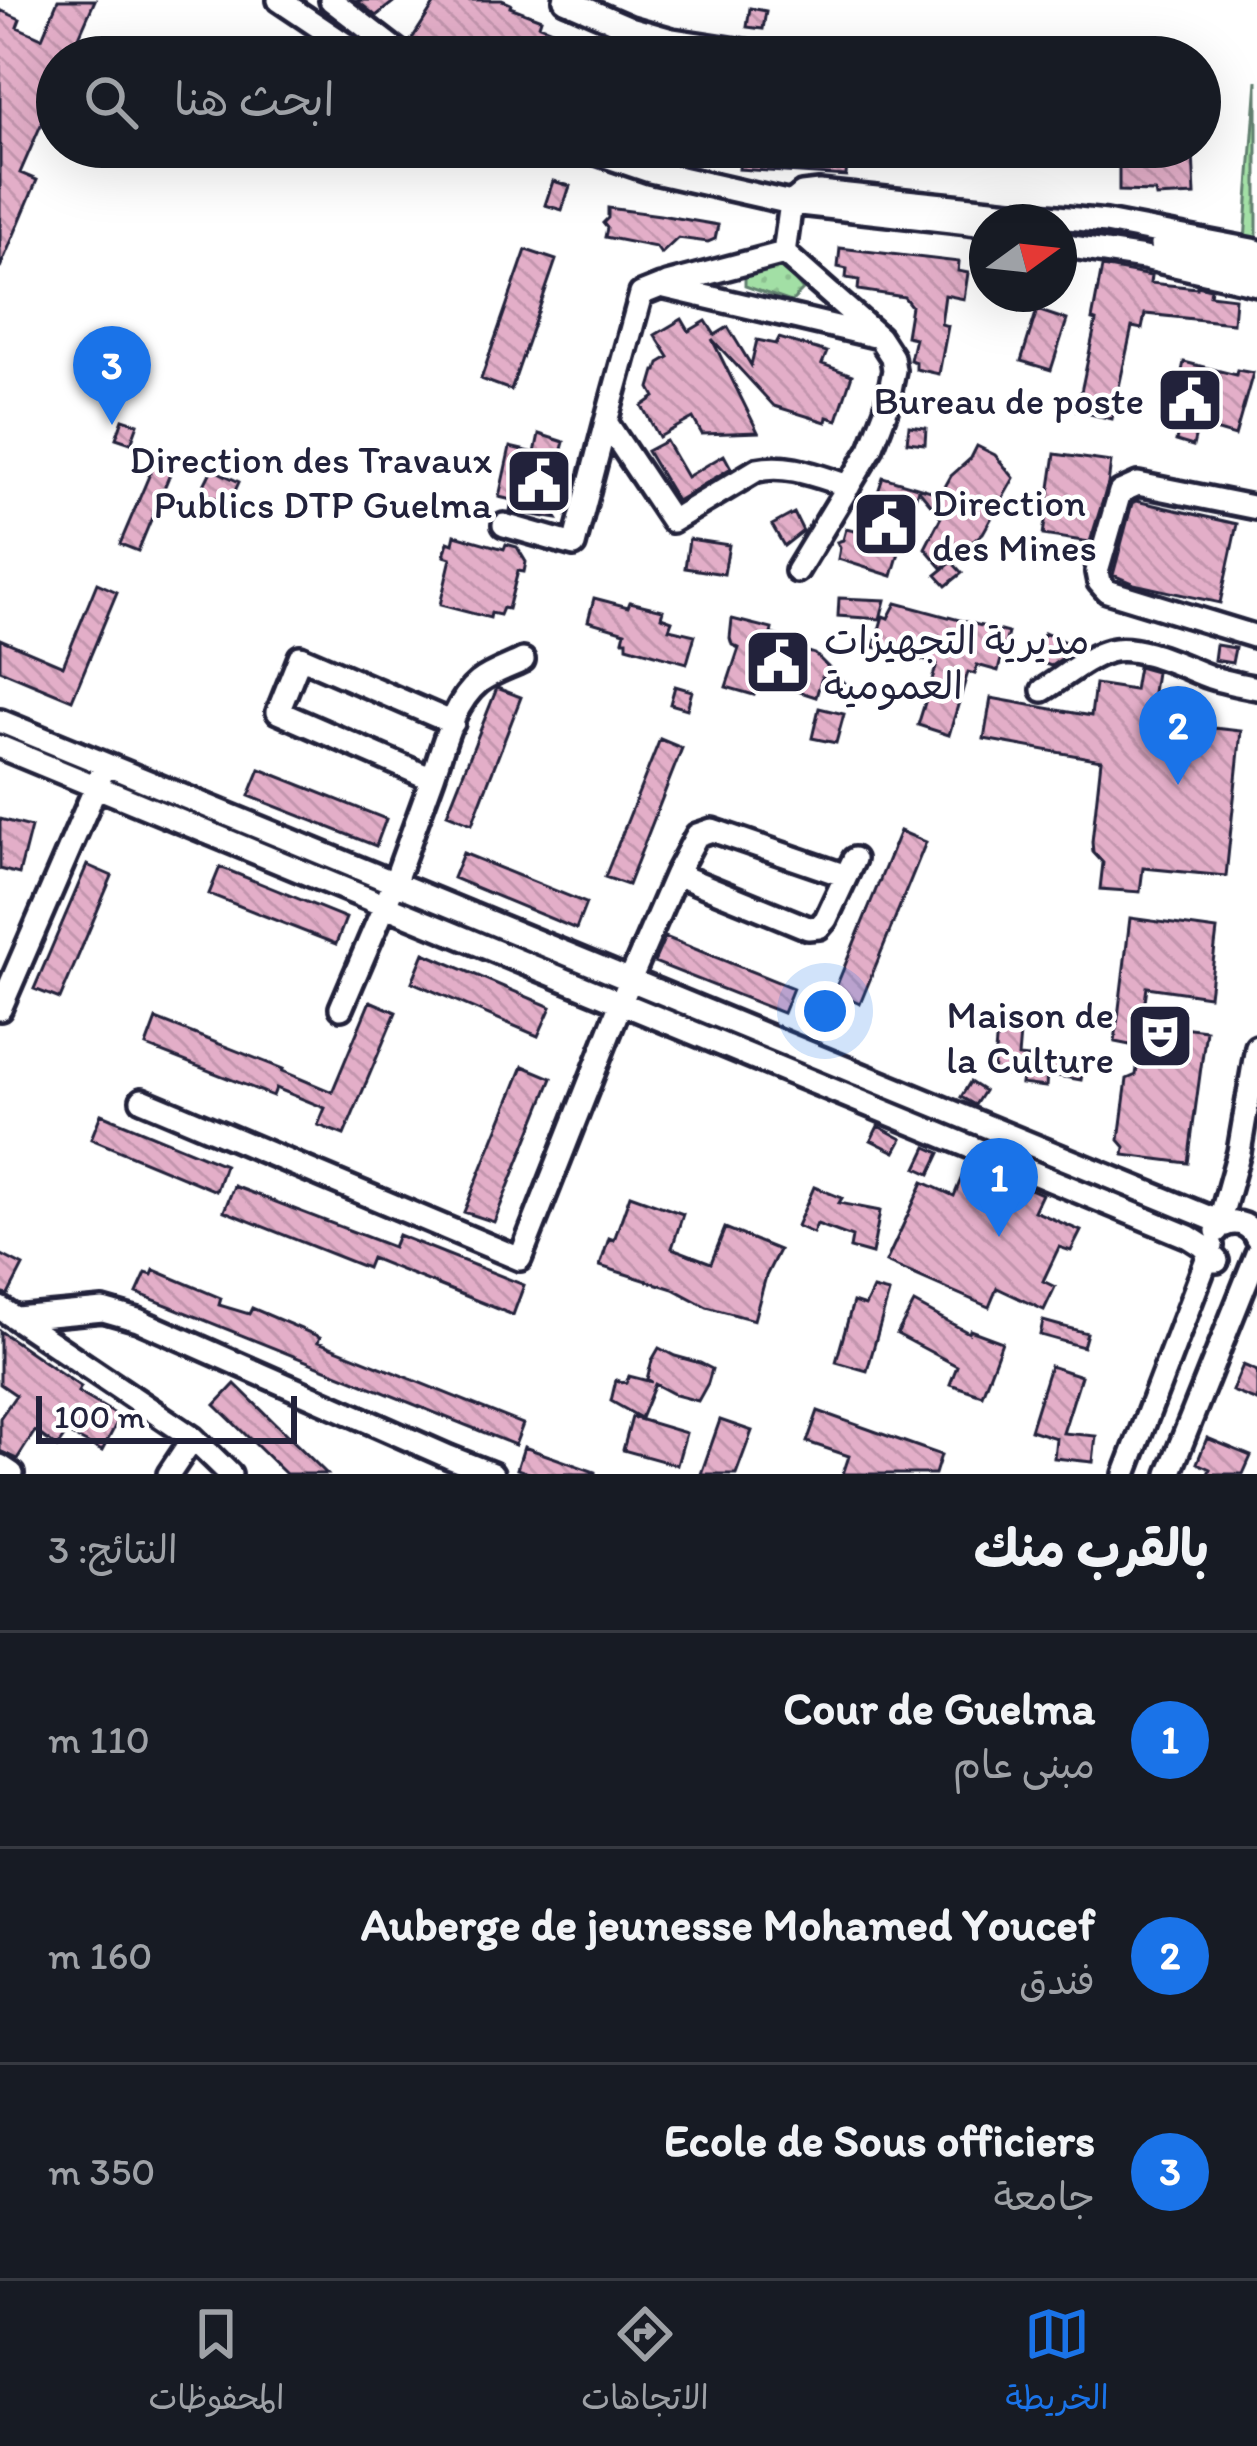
<!DOCTYPE html>
<html lang="ar">
<head>
<meta charset="utf-8">
<style>
	:root { --surface:#171b24; --page:#20242c; --text:#f1f3f6; --muted:#9ea1a6; --line:#363941; --accent:#1a73e8 }
	body { margin:0; font-family:Itim,"Playpen Sans Arabic",sans-serif; background:var(--page); color:var(--text); direction:rtl }
	.compass { position:absolute; left:969px; top:204px; width:108px; height:108px; border-radius:50%; background:var(--surface); box-shadow:0 12px 48px #0002; rotate:75deg }
	.scale { position:absolute; left:36px; bottom:30px; width:261px; box-sizing:border-box; padding-left:12px; border:6px solid #22223b; border-top:0; font-size:33px; line-height:42px; white-space:nowrap; color:#22223b; -webkit-text-stroke:9px #fff; paint-order:stroke }
	.you { position:absolute; left:825px; top:1011px; width:42px; height:42px; margin:-30px; border:9px solid #fff; border-radius:50%; background:#1a73e8; box-shadow:0 0 0 18px #1a73e833 }
	.badge { display:grid; place-items:center; width:78px; height:78px; border-radius:50%; background:var(--accent); color:#fff; font-size:39px; font-weight:700 }
	.pin { position:absolute; translate:-50% -99px; filter:drop-shadow(0 3px 6px #0008) }
	.pin::after { content:''; position:absolute; top:63px; width:42px; height:36px; background:inherit; clip-path:polygon(0 0,100% 0,50% 100%) }
	.list { margin:0; padding:0; list-style:none }
	h2 { display:flex; justify-content:space-between; align-items:center; height:156px; margin:0; padding:0 48px; font-size:51px }
	h2 small { font-size:39px; font-weight:400; color:var(--muted) }
	.list li { display:grid; grid-template-columns:78px 1fr auto; gap:36px; align-items:center; box-sizing:border-box; height:216px; padding:0 48px; border-top:3px solid var(--line) }
	.list b { display:block; font-size:45px; white-space:nowrap }
	.list p { margin:0; font-size:39px; white-space:nowrap; color:var(--muted) }
	.list em { font-size:39px; font-style:normal; color:var(--muted) }
	.icon { flex:none; width:66px; height:66px; fill:none; stroke:currentColor; stroke-width:2; stroke-linecap:round; stroke-linejoin:round }
	.map { position:relative; flex:none; width:1257px; height:1474px; overflow:hidden; direction:ltr }
	.search { position:absolute; background:var(--surface); box-shadow:0 12px 48px #0002; left:36px; right:36px; top:36px; height:132px; display:flex; align-items:center; gap:30px; box-sizing:border-box; padding:0 42px; border-radius:66px; color:var(--muted); font-size:45px }
	.sheet { height:804px; background:var(--surface) }
	nav { display:flex; justify-content:space-around; align-items:center; box-sizing:border-box; height:168px; border-top:3px solid var(--line); background:var(--surface); font-size:33px; color:var(--muted) }
	nav a { display:grid; justify-items:center; gap:6px }
	nav .on { color:var(--accent) }
	.map>svg:first-child { display:block }
	.green { fill:url(#green-dots); stroke:#628070; stroke-width:3 }
	.cemetery { fill:url(#cemetery-stones); stroke:#628070; stroke-width:3 }
	.building { fill:url(#building-back-hatch); stroke:#22223b; stroke-width:3 }
	.lines { fill:none; stroke-linecap:round; stroke-linejoin:round }
	.minor-casing { stroke:#22223b; stroke-width:30 }
	.minor { stroke:#fff; stroke-width:21 }
	.labels { text-anchor:middle; stroke-width:9; stroke-linejoin:round; paint-order:stroke }
	.poi-label { font-size:39px; fill:#22223b; stroke:#fff; text-anchor:end }
</style>
</head>
<body>
<div class="map">
<svg width="1257" height="1474" viewBox="0 0 1257 1474">
	<defs>
		<pattern id="green-dots" width="8" height="8" patternUnits="userSpaceOnUse" patternTransform="scale(3)"><rect width="8" height="8" fill="#a2dfa5"/><path d="M2 2h.1M6 6h.1" fill="none" stroke="#8bbf8f" stroke-width="1.8" stroke-linecap="round"/></pattern>
		<pattern id="cemetery-stones" width="16" height="16" patternUnits="userSpaceOnUse" patternTransform="scale(3)"><rect width="16" height="16" fill="#a2dfa5"/><path d="M2 7V4a2 2 0 0 1 4 0v3zM10 15v-3a2 2 0 0 1 4 0v3z" fill="#8bbf8f"/></pattern>
		<pattern id="building-back-hatch" width="6" height="6" patternUnits="userSpaceOnUse" patternTransform="scale(3)"><rect width="6" height="6" fill="#e3aec8"/><path d="M-1 5l2 2M0 0l6 6M5-1l2 2" fill="none" stroke="#c295ad"/></pattern>
	</defs>
	<rect width="100%" height="100%" fill="#fff"/>
	<filter id="ink" filterUnits="userSpaceOnUse"><feTurbulence type="fractalNoise" baseFrequency=".00833" numOctaves="2"/><feDisplacementMap in="SourceGraphic" scale="24" xChannelSelector="R" yChannelSelector="G"/><feConvolveMatrix kernelMatrix="1 2 1 2 8 2 1 2 1" color-interpolation-filters="sRGB"/></filter>
	<g filter="url(#ink)">
		<path class="green" d="M778,260L803,290L791,302L745,286V273Z"/>
		<path class="cemetery" d="M1257,80V243L1245,241Z"/>
		<path class="building" d="M58,0H95L70,57H57V88L20,173L37,180L0,268V10L20,19L17,27L42,38Z
			M356,0H396L376,16Z
			M437,0H502L511,4L510,7L541,19L539,25L584,43L585,41L625,55V57H560L556,47L543,41L531,45L526,57H428L410,42Z
			M750,8L766,11L763,29L747,27Z
			M741,147H848L846,176L739,169Z
			M1193,152L1195,195L1156,197L1155,192L1119,191V162L1176,163V153Z
			M553,181L570,186L562,210L545,205Z
			M608,208L660,215L718,225L715,239L708,242L678,238L661,254L656,247L605,237L607,228L603,223L608,218Z
			M840,248L959,262L958,271L968,273L964,299L945,295L941,324L948,326L939,374L916,369V362L910,360L915,338L906,336L911,306L904,297L858,290L859,280L846,278L847,269L838,267Z
			M526,250L556,260L511,390L481,379Z
			M1102,267L1151,276L1150,283L1197,288V286L1211,289L1210,295L1235,298L1233,323L1145,314L1142,329L1132,327L1112,419L1077,411L1096,321L1092,320Z
			M1037,310L1067,320L1051,370L1021,361Z
			M682,319L689,331L706,321L715,335L728,327L751,365L757,340L776,344L779,338L827,352L822,364L852,375L837,420L827,417L826,422L774,406L712,339L758,432L702,434L693,418L659,437L642,406L655,397L650,388L655,371H657L659,363L669,357L655,335Z
			M1184,362L1236,375L1237,370L1253,373L1235,436L1198,425L1193,446L1176,441L1178,432L1169,430Z
			M123,419L138,424L131,443L116,438Z
			M909,426L926,428L925,444L907,442Z
			M539,434L564,442L559,460L571,463L576,475L574,486L563,492L533,482L557,519L510,511L512,500L499,497L510,447L535,453Z
			M666,441L687,477L724,455L731,468L677,501L647,451Z
			M977,446L995,455L1014,478L983,533L942,568L925,548L941,517L918,489L892,576L838,559L840,548L837,542L843,540L846,529L854,531L873,520L872,510L883,477L941,494L951,476L971,458Z
			M160,450L177,457L138,551L120,544Z
			M1055,454L1111,462L1108,484L1090,542L1043,535Z
			M212,469L239,482L229,504L201,491Z
			M1136,501L1237,524L1220,603L1134,584L1113,575L1132,503Z
			M794,513L803,531L784,546L772,525Z
			M455,535L504,549L506,544L517,547L526,562L524,572L518,571L508,609L503,608L500,615L491,613L490,618L440,605L451,558L444,556L448,542L453,544Z
			M689,539L729,545L724,574L685,568Z
			M952,562L962,573L946,586L936,575Z
			M97,583L117,592L72,700L0,670V639L63,666Z
			M594,598L628,607L630,602L663,610L661,617L672,621L669,629L695,635L687,663L627,646V640H623L625,632L588,621Z
			M839,598L885,600L880,619L838,616Z
			M896,603L1008,633L998,671L977,665L975,674L968,672L949,735L918,725L937,664L874,647L883,616L888,618Z
			M732,619L772,629L771,634L782,637L780,643L815,654L843,682L822,677L816,697L776,684L774,688L757,682L754,695L726,687L739,648L732,645L730,638Z
			M1044,633L1070,644L1064,657L1051,666L1034,660Z
			M1216,645L1235,648L1232,663L1214,660Z
			M1138,667L1156,672L1153,692L1177,696L1172,736L1211,741L1213,728L1241,731L1226,876L1143,868L1140,892L1100,889L1103,863L1093,852L1092,842L1101,760L984,739L991,698L1091,716L1095,684L1134,690Z
			M675,686L692,691L687,709L670,704Z
			M497,688L521,697L472,824L447,814Z
			M819,708L844,714L836,743L812,738Z
			M660,739L682,748L628,885L605,877Z
			M260,769L386,819L376,846L249,796Z
			M0,819L31,827L19,874L0,869Z
			M900,831L926,842L860,1004L834,992Z
			M463,853L586,903L576,929L453,878Z
			M87,865L112,876L60,999L34,989Z
			M220,867L346,918L336,944L209,894Z
			M1130,918L1217,930L1209,996L1147,987L1142,1022L1206,1030L1188,1163L1124,1155L1125,1147L1119,1140L1127,1079L1136,1075L1140,1047L1115,1042Z
			M665,937L793,988L783,1013L654,962Z
			M424,953L551,1007L538,1036L412,982Z
			M370,1001L396,1012L344,1135L318,1125L325,1108L276,1088L273,1096L146,1046L156,1019L283,1069L282,1071L332,1092Z
			M997,1031L1020,1033L1018,1057L1084,1063L1081,1080L1047,1074L1046,1087L1021,1084L1022,1077L993,1074Z
			M523,1066L552,1078L494,1222L464,1212Z
			M970,1082L984,1091L975,1105L961,1097Z
			M101,1114L225,1165L216,1191L91,1139Z
			M878,1126L902,1139L895,1152L871,1140Z
			M927,1147L940,1153L930,1174L917,1168Z
			M968,1162L1042,1194L1034,1211L1081,1231L1071,1251L1059,1247L1043,1281L1055,1287L1044,1310L997,1288L989,1307L886,1262L923,1182L954,1196Z
			M234,1186L393,1247L398,1235L524,1285L513,1315L371,1258L367,1268L224,1211Z
			M814,1187L842,1198L839,1203L880,1211L872,1254L850,1248L852,1237L817,1224L813,1233L797,1226Z
			M630,1195L683,1214L672,1248L711,1263L725,1228L779,1250L766,1276L754,1320L707,1307L673,1289L600,1266L609,1238L614,1240Z
			M0,1254L23,1266L8,1295L0,1293Z
			M154,1270L221,1298L219,1305L249,1314L252,1308L320,1337L318,1342L523,1424L515,1445L137,1293L146,1273L152,1275Z
			M873,1289L889,1293L867,1371L836,1362L853,1302L865,1306Z
			M914,1303L969,1333L970,1330L1002,1342L982,1395L950,1384L957,1366L897,1334Z
			M1043,1321L1087,1333L1083,1347L1040,1335Z
			M0,1331L81,1387L78,1392L120,1417L102,1451L67,1433L57,1447L35,1431L17,1459L0,1451V1418L16,1395L0,1384Z
			M659,1348L675,1356L700,1363L712,1369L708,1383L698,1401L676,1395L655,1384L641,1418L611,1401L616,1380L626,1383L629,1376L652,1382L647,1379L652,1360Z
			M1243,1365L1257,1371V1401L1232,1391Z
			M1050,1366L1081,1376L1063,1433L1096,1436L1093,1462L1054,1458L1056,1438L1030,1430Z
			M235,1384L327,1474H286L215,1405Z
			M818,1411L941,1455L935,1474H843L849,1456L807,1442Z
			M632,1417L686,1433L677,1465L623,1450Z
			M720,1420L752,1431L736,1474H701Z
			M1207,1438L1251,1456L1243,1474H1208L1210,1469L1197,1463Z
			M524,1447L595,1472V1474H531L517,1469Z"/>
		<g class="lines">
			<defs>
				<path id="minor" d="M279,0L364,57
					M331,0L405,57
					M565,0L630,28L672,40L783,57
					M541,56L545,57
					M579,147L650,171L791,203L987,225
					M1059,245L1144,258L1257,284
					M1161,245L1257,268
					M784,253L791,203L802,194L819,192L1106,222L1257,251
					M667,284L784,253L879,337L892,357L894,370L886,410L871,449L797,571
					M849,486C819,477 788,463 757,470L672,521L606,422L641,294L661,286L879,337
					M1257,508L1138,484L1120,492L1097,572L1099,582L1107,591L1257,637
					M504,525L574,545L606,422
					M1043,690C1063,678 1086,657 1109,651C1138,643 1183,667 1210,677C1225,682 1241,685 1257,688
					M0,721L1220,1222L1234,1223
					M0,747L1189,1237L1203,1246L1217,1261
					M432,779C443,748 452,704 479,682C492,672 509,667 523,660
					M676,874L808,928L819,927L826,919L854,859
					M341,1008L394,884L432,779L278,712L300,657L453,723
					M0,1009L102,773
					M142,1100L520,1259L630,980L676,874L697,835L712,830L846,876
					M1225,1225C1239,1220 1251,1225 1257,1239
					M1217,1231L1239,1152L1257,1047
					M0,1308L193,1438L230,1474
					M17,1318L103,1310L138,1320L449,1457L492,1474
					M0,1466L12,1474
					M169,1474L193,1438
					M1125,1474L1212,1246
					M1169,1474L1257,1254"/>
			</defs>
			<use href="#minor" class="minor-casing"/>
			<use href="#minor" class="minor"/>
		</g>
	</g>
	<defs>
		<symbol id="civic-square" viewBox="-11 -11 22 22"><rect x="-9" y="-9" width="18" height="18" rx="4" fill="#22223b" stroke="#fff"/><path d="M-.6-6.5H3V-4.5H.6V-3L4-1V1h2V6H-6V1h2V-1L-.6-3ZM-1.2 2.5V6h2.4V2.5Z" fill="#fff"/></symbol>
		<symbol id="theatre-square" viewBox="-11 -11 22 22"><rect x="-9" y="-9" width="18" height="18" rx="4" fill="#22223b" stroke="#fff"/><path d="M-5-5.5Q0-4 5-5.5V0Q5 5 0 6Q-5 5-5 0ZM-3.3-2.5H-1v1.5H-3.3ZM1-2.5H3.3v1.5H1ZM-2.8 1Q0 5.5 2.8 1Z" fill="#fff"/></symbol>
	</defs>
	<g fill-rule="evenodd">
		<use href="#civic-square" x="1152" y="362" width="76" height="76"/>
		<use href="#civic-square" x="501" y="443" width="76" height="76"/>
		<use href="#civic-square" x="848" y="486" width="76" height="76"/>
		<use href="#civic-square" x="740" y="624" width="76" height="76"/>
		<use href="#theatre-square" x="1122" y="998" width="76" height="76"/>
	</g>
	<g class="labels">
		<g class="poi-label">
			<text x="1144" y="414">Bureau de poste</text>
			<text x="492" y="473">Direction des Travaux<tspan x="492" dy="45">Publics DTP Guelma</tspan></text>
			<text x="932" y="516" text-anchor="start">Direction<tspan x="932" dy="45">des Mines</tspan></text>
			<text x="824" y="654" text-anchor="start">مديرية التجهيزات<tspan x="824" dy="45">العمومية</tspan></text>
			<text x="1114" y="1028">Maison de<tspan x="1114" dy="45">la Culture</tspan></text>
		</g>
	</g>
</svg>
<svg class="compass" viewBox="-18 -18 36 36"><path d="M0-13l5 13h-10z" fill="#e53935"/><path d="M0 13l5-13h-10z" fill="#9ea1a6"/></svg>
<div class="scale">100 m</div>
<div class="you"></div>
<div class="pin badge" style="left:999px;top:1237px">1</div>
<div class="pin badge" style="left:1178px;top:785px">2</div>
<div class="pin badge" style="left:112px;top:425px">3</div>
<div class="search"><svg class="icon" aria-label="search" viewBox="0 0 24 24"><circle cx="10" cy="10" r="6"/><path d="M15 15l6 6"/></svg>ابحث هنا</div>
</div>
<section class="sheet">
<h2>بالقرب منك<small>النتائج: 3</small></h2>
<ul class="list">
<li><span class="badge">1</span><div><b>Cour de Guelma</b><p>مبنى عام</p></div><em>110 m</em></li>
<li><span class="badge">2</span><div><b>Auberge de jeunesse Mohamed Youcef</b><p>فندق</p></div><em>160 m</em></li>
<li><span class="badge">3</span><div><b>Ecole de Sous officiers</b><p>جامعة</p></div><em>350 m</em></li>
</ul>
</section>
<nav>
<a class="on"><svg class="icon" aria-label="map" viewBox="0 0 24 24"><path d="M3 6l6-2 6 2 6-2v14l-6 2-6-2-6 2zM9 4v14M15 6v14"/></svg>الخريطة</a>
<a><svg class="icon" aria-label="directions" viewBox="0 0 24 24"><path d="M12 3l9 9-9 9-9-9zM9 14v-3h6M13 9l2 2-2 2"/></svg>الاتجاهات</a>
<a><svg class="icon" aria-label="saved" viewBox="0 0 24 24"><path d="M7 4h10v16l-5-4-5 4z"/></svg>المحفوظات</a>
</nav>
</body>
</html>
